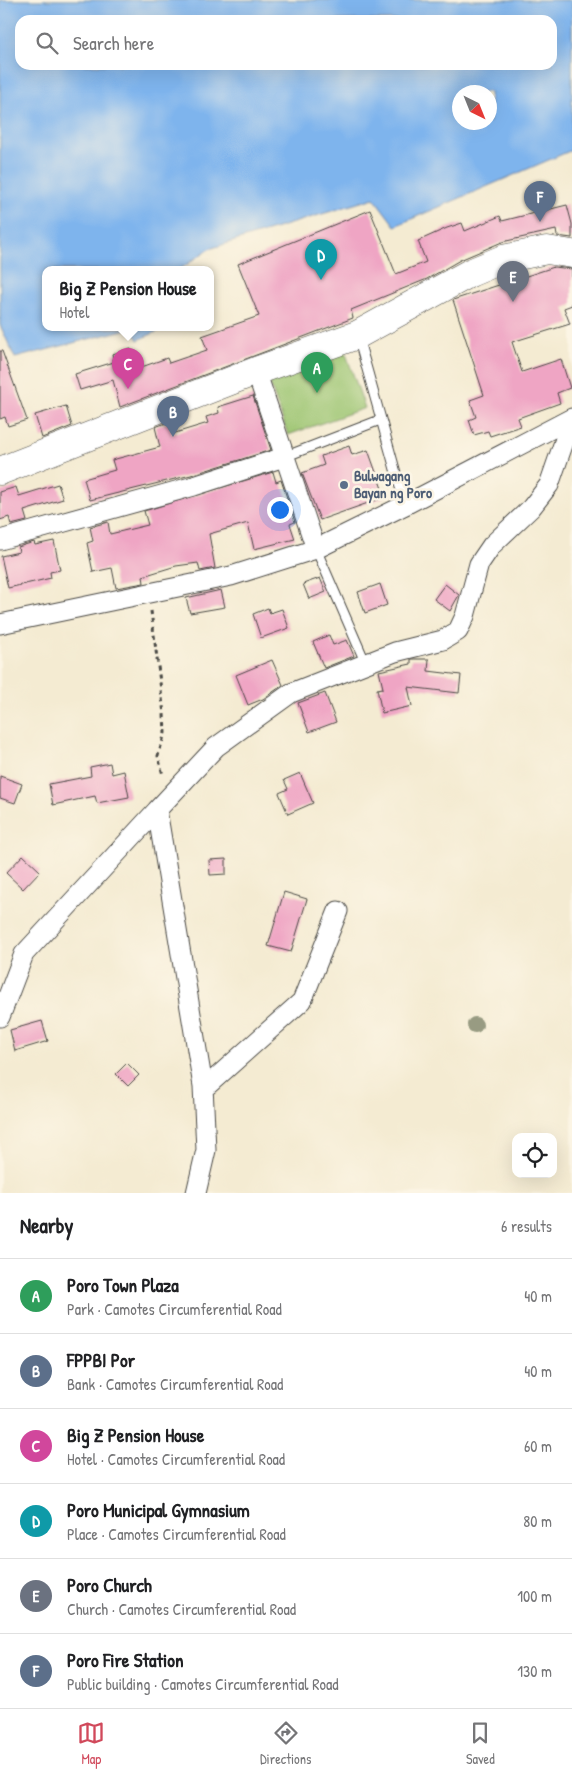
<!DOCTYPE html>
<html lang="en">
<head>
<meta charset="utf-8">
<style>
	:root { --surface:#fff; --page:#f6f6f6; --text:#202124; --muted:#757577; --line:#e0e0e0; --accent:#d1495b }
	body { margin:0; font-family:"Patrick Hand",sans-serif; background:var(--page); color:var(--text) }
	.controls { position:absolute; right:15px; bottom:15px; display:grid; overflow:hidden; border-radius:10px; box-shadow:0 5px 20px #0002 }
	.controls button { width:45px; height:45px; display:grid; place-items:center; padding:0; border:0; border-bottom:1px solid var(--line); background:var(--surface); color:var(--text); font:25px sans-serif }
	.compass { position:absolute; left:452px; top:85px; width:45px; height:45px; border-radius:50%; background:var(--surface); box-shadow:0 5px 20px #0002; rotate:137deg }
	.you { position:absolute; left:279px; top:509px; width:18px; height:18px; margin:-12px; border:4px solid #fff; border-radius:50%; background:#1a73e8; box-shadow:0 0 0 8px #1a73e833 }
	.badge { display:grid; place-items:center; width:32px; height:32px; border-radius:50%; background:var(--accent); color:#fff; font-size:16px; font-weight:700 }
	.pin { position:absolute; translate:-50% -41px; filter:drop-shadow(0 1px 2px #0008) }
	.pin::after { content:''; position:absolute; top:26px; width:18px; height:15px; background:inherit; clip-path:polygon(0 0,100% 0,50% 100%) }
	.popup { position:absolute; left:42px; top:266px; width:172px; height:65px; box-sizing:border-box; display:grid; place-content:center; border-radius:10px; background:var(--surface); filter:drop-shadow(0 1px 4px #0005); font-size:16px; white-space:nowrap; color:var(--muted) }
	.popup b { font-size:19px; color:var(--text) }
	.popup::after { content:''; position:absolute; left:50%; top:100%; margin-left:-10px; border:10px solid transparent; border-top-color:var(--surface) }
	.list { margin:0; padding:0; list-style:none }
	h2 { display:flex; justify-content:space-between; align-items:center; height:65px; margin:0; padding:0 20px; font-size:21px }
	h2 small { font-size:16px; font-weight:400; color:var(--muted) }
	.list li { display:grid; grid-template-columns:32px 1fr auto; gap:15px; align-items:center; box-sizing:border-box; height:75px; padding:0 20px; border-top:1px solid var(--line) }
	.list b { display:block; font-size:19px; white-space:nowrap }
	.list p { margin:0; font-size:16px; white-space:nowrap; color:var(--muted) }
	.list em { font-size:16px; font-style:normal; color:var(--muted) }
	.icon { flex:none; width:28px; height:28px; fill:none; stroke:currentColor; stroke-width:2; stroke-linecap:round; stroke-linejoin:round }
	.map { position:relative; flex:none; width:572px; height:1193px; overflow:hidden }
	.search { position:absolute; background:var(--surface); box-shadow:0 5px 20px #0002; left:15px; right:15px; top:15px; height:55px; display:flex; align-items:center; gap:12px; box-sizing:border-box; padding:0 18px; border-radius:15px; color:var(--muted); font-size:19px }
	.sheet { height:515px; background:var(--surface) }
	nav { display:flex; justify-content:space-around; align-items:center; box-sizing:border-box; height:70px; border-top:1px solid var(--line); background:var(--surface); font-size:14px; color:var(--muted) }
	nav a { display:grid; justify-items:center; gap:2px }
	nav .on { color:var(--accent) }
	.map>svg:first-child { display:block }
	.green { fill:#9cc571; stroke:#64784e }
	.water { fill:#7eb4ed; stroke:#54708c; fill-rule:evenodd }
	.building { fill:#efa5c4 }
	.lines { fill:none; stroke-linecap:round; stroke-linejoin:round }
	.lane-casing { stroke:#494844; stroke-width:11 }
	.street-casing { stroke:#494844; stroke-width:21 }
	.primary-casing { stroke:#494844; stroke-width:29 }
	.path { stroke:#494844; stroke-width:3; stroke-dasharray:4 4; stroke-linecap:butt }
	.lane { stroke:#fff; stroke-width:9 }
	.street { stroke:#fff; stroke-width:19 }
	.primary { stroke:#fff; stroke-width:28 }
	.tree { fill:#989b82 }
	.service-dot { fill:#5c6f8a; stroke:#fcf5e5; stroke-width:2 }
	.labels { text-anchor:middle; stroke-width:5; stroke-linejoin:round; paint-order:stroke }
	.service-label { font-size:15px; font-weight:bold; fill:#4e5e75; stroke:#fcf5e5; text-anchor:start }
</style>
</head>
<body>
<div class="map">
<svg width="572" height="1193" viewBox="0 0 572 1193">
	<rect width="100%" height="100%" fill="#fcf5e5"/>
	<filter id="ink" filterUnits="userSpaceOnUse"><feTurbulence type="fractalNoise" baseFrequency=".02" numOctaves="2"/><feDisplacementMap in="SourceGraphic" scale="10" xChannelSelector="R" yChannelSelector="G"/><feConvolveMatrix kernelMatrix="1 2 1 2 8 2 1 2 1" color-interpolation-filters="sRGB"/></filter>
	<filter id="wash" filterUnits="userSpaceOnUse"><feTurbulence type="fractalNoise" baseFrequency=".0096" numOctaves="4" result="noise"/><feDisplacementMap in="SourceGraphic" scale="20" xChannelSelector="R" yChannelSelector="G"/><feGaussianBlur stdDeviation="1.12" result="paint"/><feColorMatrix in="noise" values="0 0 0 0 0 0 0 0 0 0 0 0 0 0 0 0 0 1.4 0 .05"/><feComposite in="paint" operator="in"/></filter>
	<g filter="url(#wash)">
		<rect width="100%" height="100%" fill="#f4ebd2"/>
		<path class="green" d="M345,351L365,408L288,435L268,378Z"/>
		<path class="water" d="M0,0H572V150L395,226L374,198L209,249L179,270H46V328H165L138,340L131,328L15,358L0,325ZM20,20H552V65H20ZM460,92H490V122H460Z"/>
		<g id="blocks">
			<path class="building" d="M567,205L572,224V238L557,236L556,230L502,242L460,260L427,279L351,310L353,318L120,407L113,380L80,390L75,374L114,362L112,354L131,349L136,369L167,358L169,363L207,350L202,336L259,316L238,264L370,210L396,274L426,262L418,241L447,228L462,223L465,231L500,216L502,221Z
				M554,267L572,269V305L564,308L570,324L512,342L522,372L561,359L570,388L557,393L560,403L518,418L521,426L490,436L488,431L474,435L469,420L476,417L470,400L484,395L453,300Z
				M0,351H2L27,420L8,426L5,417L0,419Z
				M253,396L271,450L191,475L90,500L84,479L115,470L112,460L160,447L155,427L169,422L172,434L208,423L206,417L219,413L218,407Z
				M66,406L72,426L42,438L35,415Z
				M349,446L352,455L368,450L385,497L320,520L302,473L324,465L321,456Z
				M273,472L276,482L281,480L295,522L290,524L295,539L254,549L248,523L209,534L215,568L200,571L198,563L176,566L143,576L144,583L116,588L112,568L93,572L87,543L93,541L90,527L108,522L110,534L148,525L144,511Z
				M58,484L63,499L24,511L27,521L11,525L9,517L0,520V492L16,487L19,496Z
				M54,541L60,570L50,572L51,578L8,588L1,556L19,552L18,547L34,542L35,545Z
				M320,578L326,592L309,599L303,584Z
				M380,584L387,605L365,613L358,592Z
				M445,584L459,595L450,611L434,599Z
				M221,590L225,607L190,613L186,598Z
				M268,608L270,613L282,609L289,628L261,638L253,614Z
				M329,635L333,645L347,640L354,656L324,668L313,642Z
				M411,659H429L428,671L461,675L459,693L408,687L412,706L382,713L377,689L383,688L379,671L411,664Z
				M272,660L283,685L263,699L248,705L236,675Z
				M325,693L336,722L309,732L298,703Z
				M110,763L112,774L124,771L129,797L97,803L95,796L53,805L49,784L91,776L90,767Z
				M300,773L313,803L288,814L279,793L288,789L284,780Z
				M0,776L22,784L15,803L0,798Z
				M23,855L40,871L23,889L6,873Z
				M226,859V874L210,875L209,860Z
				M284,892L307,899L291,952L268,946Z
				M42,1021L48,1041L15,1051L10,1030Z
				M127,1063L139,1075L128,1086L116,1074Z"/>
		</g>
	</g>
	<g filter="url(#ink)">
		<use href="#blocks" fill-opacity="0" stroke="#494844" stroke-width="1"/>
		<g class="lines">
			<defs>
				<path id="lane" d="M358,337L405,505
					M284,457L380,420
					M316,549L366,664"/>
				<path id="street" d="M256,371L316,549
					M0,540L194,486L284,457
					M0,624L231,576L316,549L405,505L572,418
					M157,810L216,747L291,693L395,652L443,640L458,631L465,616L479,564L492,545L531,508L549,485L572,419
					M0,1017L24,954L157,810L203,1086L206,1150L196,1193
					M203,1086L208,1085L302,1001L338,911"/>
				<path id="primary" d="M0,471L256,371L357,335L470,273L503,259L547,250L572,254"/>
			</defs>
			<use href="#lane" class="lane-casing"/>
			<use href="#street" class="street-casing"/>
			<use href="#primary" class="primary-casing"/>
			<path class="path" d="M151,611L164,714L165,733L158,756L163,775"/>
			<use href="#lane" class="lane"/>
			<use href="#street" class="street"/>
			<use href="#primary" class="primary"/>
		</g>
		<circle class="tree" cx="475" cy="1025" r="8"/>
	</g>
	<circle class="service-dot" cx="344" cy="485" r="5"/>
	<g class="labels">
		<g class="service-label">
			<text x="354" y="481">Bulwagang<tspan x="354" dy="17">Bayan ng Poro</tspan></text>
		</g>
	</g>
</svg>
<div class="controls">
<button><svg class="icon" aria-label="locate" viewBox="0 0 24 24"><circle cx="12" cy="12" r="6"/><path d="M12 2v4M12 18v4M2 12h4M18 12h4"/></svg></button>
</div>
<svg class="compass" viewBox="-18 -18 36 36"><path d="M0-13l5 13h-10z" fill="#e53935"/><path d="M0 13l5-13h-10z" fill="#757577"/></svg>
<div class="you"></div>
<div class="pin badge" style="left:317px;top:393px;background:#2e9e5b">A</div>
<div class="pin badge" style="left:173px;top:437px;background:#5c6f8a">B</div>
<div class="pin badge" style="left:128px;top:389px;background:#d1479c">C</div>
<div class="popup"><b>Big Z Pension House</b>Hotel</div>
<div class="pin badge" style="left:321px;top:280px;background:#0f9aa8">D</div>
<div class="pin badge" style="left:513px;top:302px;background:#6b7280">E</div>
<div class="pin badge" style="left:540px;top:222px;background:#5c6f8a">F</div>
<div class="search"><svg class="icon" aria-label="search" viewBox="0 0 24 24"><circle cx="10" cy="10" r="6"/><path d="M15 15l6 6"/></svg>Search here</div>
</div>
<section class="sheet">
<h2>Nearby<small>6 results</small></h2>
<ul class="list">
<li><span class="badge" style="background:#2e9e5b">A</span><div><b>Poro Town Plaza</b><p>Park · Camotes Circumferential Road</p></div><em>40 m</em></li>
<li><span class="badge" style="background:#5c6f8a">B</span><div><b>FPPBI Por</b><p>Bank · Camotes Circumferential Road</p></div><em>40 m</em></li>
<li><span class="badge" style="background:#d1479c">C</span><div><b>Big Z Pension House</b><p>Hotel · Camotes Circumferential Road</p></div><em>60 m</em></li>
<li><span class="badge" style="background:#0f9aa8">D</span><div><b>Poro Municipal Gymnasium</b><p>Place · Camotes Circumferential Road</p></div><em>80 m</em></li>
<li><span class="badge" style="background:#6b7280">E</span><div><b>Poro Church</b><p>Church · Camotes Circumferential Road</p></div><em>100 m</em></li>
<li><span class="badge" style="background:#5c6f8a">F</span><div><b>Poro Fire Station</b><p>Public building · Camotes Circumferential Road</p></div><em>130 m</em></li>
</ul>
</section>
<nav>
<a class="on"><svg class="icon" aria-label="map" viewBox="0 0 24 24"><path d="M3 6l6-2 6 2 6-2v14l-6 2-6-2-6 2zM9 4v14M15 6v14"/></svg>Map</a>
<a><svg class="icon" aria-label="directions" viewBox="0 0 24 24"><path d="M12 3l9 9-9 9-9-9zM9 14v-3h6M13 9l2 2-2 2"/></svg>Directions</a>
<a><svg class="icon" aria-label="saved" viewBox="0 0 24 24"><path d="M7 4h10v16l-5-4-5 4z"/></svg>Saved</a>
</nav>
</body>
</html>
